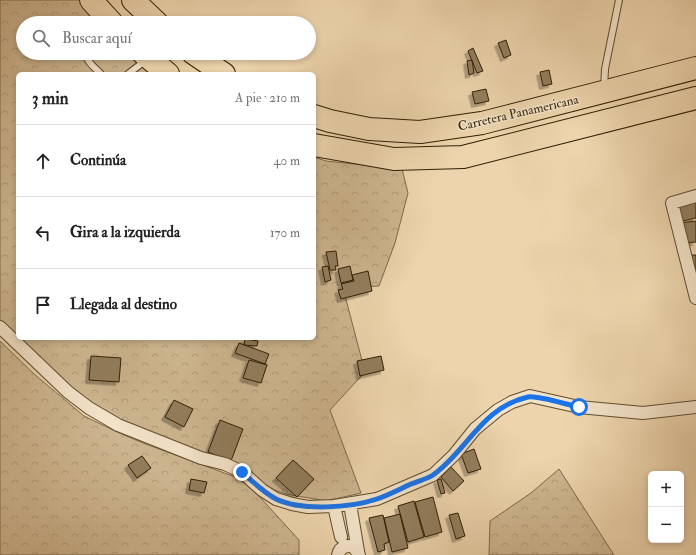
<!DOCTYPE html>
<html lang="es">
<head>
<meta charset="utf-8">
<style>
	:root { --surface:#fff; --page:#f6f6f6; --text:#222; --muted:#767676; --line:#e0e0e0 }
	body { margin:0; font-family:"IM FELL Double Pica",serif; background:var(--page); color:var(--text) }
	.controls { position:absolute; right:12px; bottom:12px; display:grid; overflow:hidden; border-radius:6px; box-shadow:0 2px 6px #0003 }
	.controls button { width:36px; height:36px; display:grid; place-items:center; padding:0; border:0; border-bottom:1px solid var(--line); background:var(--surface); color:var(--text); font:20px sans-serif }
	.stop { position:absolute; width:12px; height:12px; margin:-9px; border:3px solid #1a73e8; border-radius:50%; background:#fff }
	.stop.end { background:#1a73e8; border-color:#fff; box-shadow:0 1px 4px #0008 }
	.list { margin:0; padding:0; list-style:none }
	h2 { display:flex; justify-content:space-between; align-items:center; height:52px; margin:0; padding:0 16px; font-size:17px }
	h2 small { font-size:13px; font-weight:400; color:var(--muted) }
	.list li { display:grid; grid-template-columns:26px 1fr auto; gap:12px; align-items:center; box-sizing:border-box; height:72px; padding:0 16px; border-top:1px solid var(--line) }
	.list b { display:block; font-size:15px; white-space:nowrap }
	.list em { font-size:13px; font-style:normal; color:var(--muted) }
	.icon { flex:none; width:22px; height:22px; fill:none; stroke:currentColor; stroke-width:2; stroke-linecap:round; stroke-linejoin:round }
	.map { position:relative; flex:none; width:696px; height:555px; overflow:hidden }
	.search { position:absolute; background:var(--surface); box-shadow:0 2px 6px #0003; left:16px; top:16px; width:300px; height:44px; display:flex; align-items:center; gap:10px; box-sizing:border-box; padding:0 14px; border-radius:22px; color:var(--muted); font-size:15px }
	.panel { position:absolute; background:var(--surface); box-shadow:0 2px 6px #0003; left:16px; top:72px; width:300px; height:268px; border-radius:6px }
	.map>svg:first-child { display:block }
	.forest { fill:url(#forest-crowns); stroke:#7e6a4a }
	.building { fill:#927d5b; stroke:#301f04; filter:url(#shadow) }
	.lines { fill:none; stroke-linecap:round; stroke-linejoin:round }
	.lane-casing { stroke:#5f4c2e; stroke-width:8 }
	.street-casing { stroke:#5f4c2e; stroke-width:14 }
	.highway-casing { stroke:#301f04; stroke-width:24 }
	.lane { stroke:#f3e3c9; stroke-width:6 }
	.street { stroke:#f3e3c9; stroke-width:12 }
	.highway { stroke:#edd4ac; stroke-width:22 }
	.route { stroke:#1a73e8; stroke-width:5 }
	.labels { text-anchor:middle; stroke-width:3; stroke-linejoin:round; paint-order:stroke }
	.street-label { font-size:13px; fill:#301f04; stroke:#f3e3c9 }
</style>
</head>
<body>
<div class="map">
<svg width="696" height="555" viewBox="0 0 696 555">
	<defs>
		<pattern id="forest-crowns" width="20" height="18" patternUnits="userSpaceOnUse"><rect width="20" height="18" fill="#cdb58f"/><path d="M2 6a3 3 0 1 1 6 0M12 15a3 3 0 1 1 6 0" fill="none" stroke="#b09b7a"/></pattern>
		<filter id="shadow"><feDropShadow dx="-3.5" dy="3.5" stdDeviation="0" flood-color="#0004"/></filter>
	</defs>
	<rect width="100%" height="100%" fill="#edd4ac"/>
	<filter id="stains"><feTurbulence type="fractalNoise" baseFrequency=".005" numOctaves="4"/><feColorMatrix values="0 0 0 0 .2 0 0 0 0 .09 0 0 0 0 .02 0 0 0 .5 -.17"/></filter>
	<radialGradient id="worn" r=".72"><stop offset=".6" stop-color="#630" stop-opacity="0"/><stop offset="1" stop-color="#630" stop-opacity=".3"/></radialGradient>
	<path class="forest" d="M0,0H85L106,23H23V53H134L159,74H18V338H314V157L326,161L402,169L408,193L395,243L379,286L343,288L365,372L330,410L361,493L326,501L286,494L263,486L204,454L91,407L0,325Z
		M0,341L34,374L84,416L115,431L143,443L238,478L258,495L299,540V555H0Z
		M559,469L614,555H489L490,521L531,493Z"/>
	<path class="building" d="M506,40L511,55L504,58L498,43Z
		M473,48L483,71L477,73L468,51Z
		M472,60L474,73L469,75L467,61Z
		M549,70L552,84L543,86L540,72Z
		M486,89L489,101L475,104L472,92Z
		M696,199V218L678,222L674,204Z
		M696,221V242L682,243L680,223Z
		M336,251L338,266H335L336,270H330L326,252Z
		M685,255H696V281Z
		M328,266L331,280L325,282L322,267Z
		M350,266L353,280L341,283L338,269Z
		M368,271L372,291L341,299L338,290L343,289L341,284L354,281L352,275Z
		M245,339L258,341L257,346L244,345Z
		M239,343L269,354L265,364L235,353Z
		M91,356L121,358L119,382L89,380Z
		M381,356L384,370L360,376L357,361Z
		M249,360L267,365L261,383L243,378Z
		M174,400L193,409L184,427L165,417Z
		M220,420L243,429L231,461L208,452Z
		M474,449L481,469L468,473L461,454Z
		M142,456L151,468L137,478L128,465Z
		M293,460L314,479L297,497L276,478Z
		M451,467L464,481L453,491L441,477Z
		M191,479L207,482L204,493L189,490Z
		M441,479L445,493L441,494L437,480Z
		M433,497L442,532L425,537L415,502Z
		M414,501L424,537L408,542L398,506Z
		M458,513L465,536L456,539L449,515Z
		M400,514L408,548L392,552L384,518Z
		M383,515L389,542L384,544L385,550L378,552L369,518Z"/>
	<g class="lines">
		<defs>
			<path id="lane" d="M85,53C86,61 95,68 101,74
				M128,74L146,60
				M604,88L605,69L619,0"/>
			<path id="street" d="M696,196L672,203L696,298
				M0,327L68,392L89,408L118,425L201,458L225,464L242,472L262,490L276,499L292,504L308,507L334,506L377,499L433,475L454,455L475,429L498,410L512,402L530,396L579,407L643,413L696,407
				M350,504L358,551
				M334,506L341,537
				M338,555C340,546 347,545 354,547L359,555"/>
			<path id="highway" d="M91,0L112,23
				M133,0L157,23
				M143,53L168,74
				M193,53L224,74
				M314,116L330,121L369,129L420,132L482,123L696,68
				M314,145L394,159L463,157L696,98"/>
		</defs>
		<use href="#lane" class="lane-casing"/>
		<use href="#street" class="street-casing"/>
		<use href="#highway" class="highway-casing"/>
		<use href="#lane" class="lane"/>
		<use href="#street" class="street"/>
		<use href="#highway" class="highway"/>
	</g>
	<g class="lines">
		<path class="route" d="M242,472C253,482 263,492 276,499C301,511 350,508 377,499C389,495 400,489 411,484C418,481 427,479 433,475C467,451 482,407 528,397C537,395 568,405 579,407"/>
	</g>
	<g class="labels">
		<g class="street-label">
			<text transform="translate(518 112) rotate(-13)" y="5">Carretera Panamericana</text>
		</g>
	</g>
	<rect width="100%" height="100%" filter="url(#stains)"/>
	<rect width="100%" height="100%" fill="url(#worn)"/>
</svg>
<div class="controls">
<button>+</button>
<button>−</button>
</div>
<div class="stop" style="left:579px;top:407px"></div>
<div class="stop end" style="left:242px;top:472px"></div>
<div class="search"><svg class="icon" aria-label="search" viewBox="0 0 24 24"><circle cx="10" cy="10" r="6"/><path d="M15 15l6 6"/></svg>Buscar aquí</div>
<section class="panel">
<h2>3 min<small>A pie · 210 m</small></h2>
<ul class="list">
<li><svg class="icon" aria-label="ahead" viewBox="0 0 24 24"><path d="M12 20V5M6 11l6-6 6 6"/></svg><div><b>Continúa</b></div><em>40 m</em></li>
<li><svg class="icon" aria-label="left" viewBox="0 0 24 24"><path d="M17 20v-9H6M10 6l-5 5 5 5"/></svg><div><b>Gira a la izquierda</b></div><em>170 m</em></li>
<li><svg class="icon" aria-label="arrive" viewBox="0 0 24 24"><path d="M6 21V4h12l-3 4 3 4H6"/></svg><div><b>Llegada al destino</b></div></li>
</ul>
</section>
</div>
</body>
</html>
